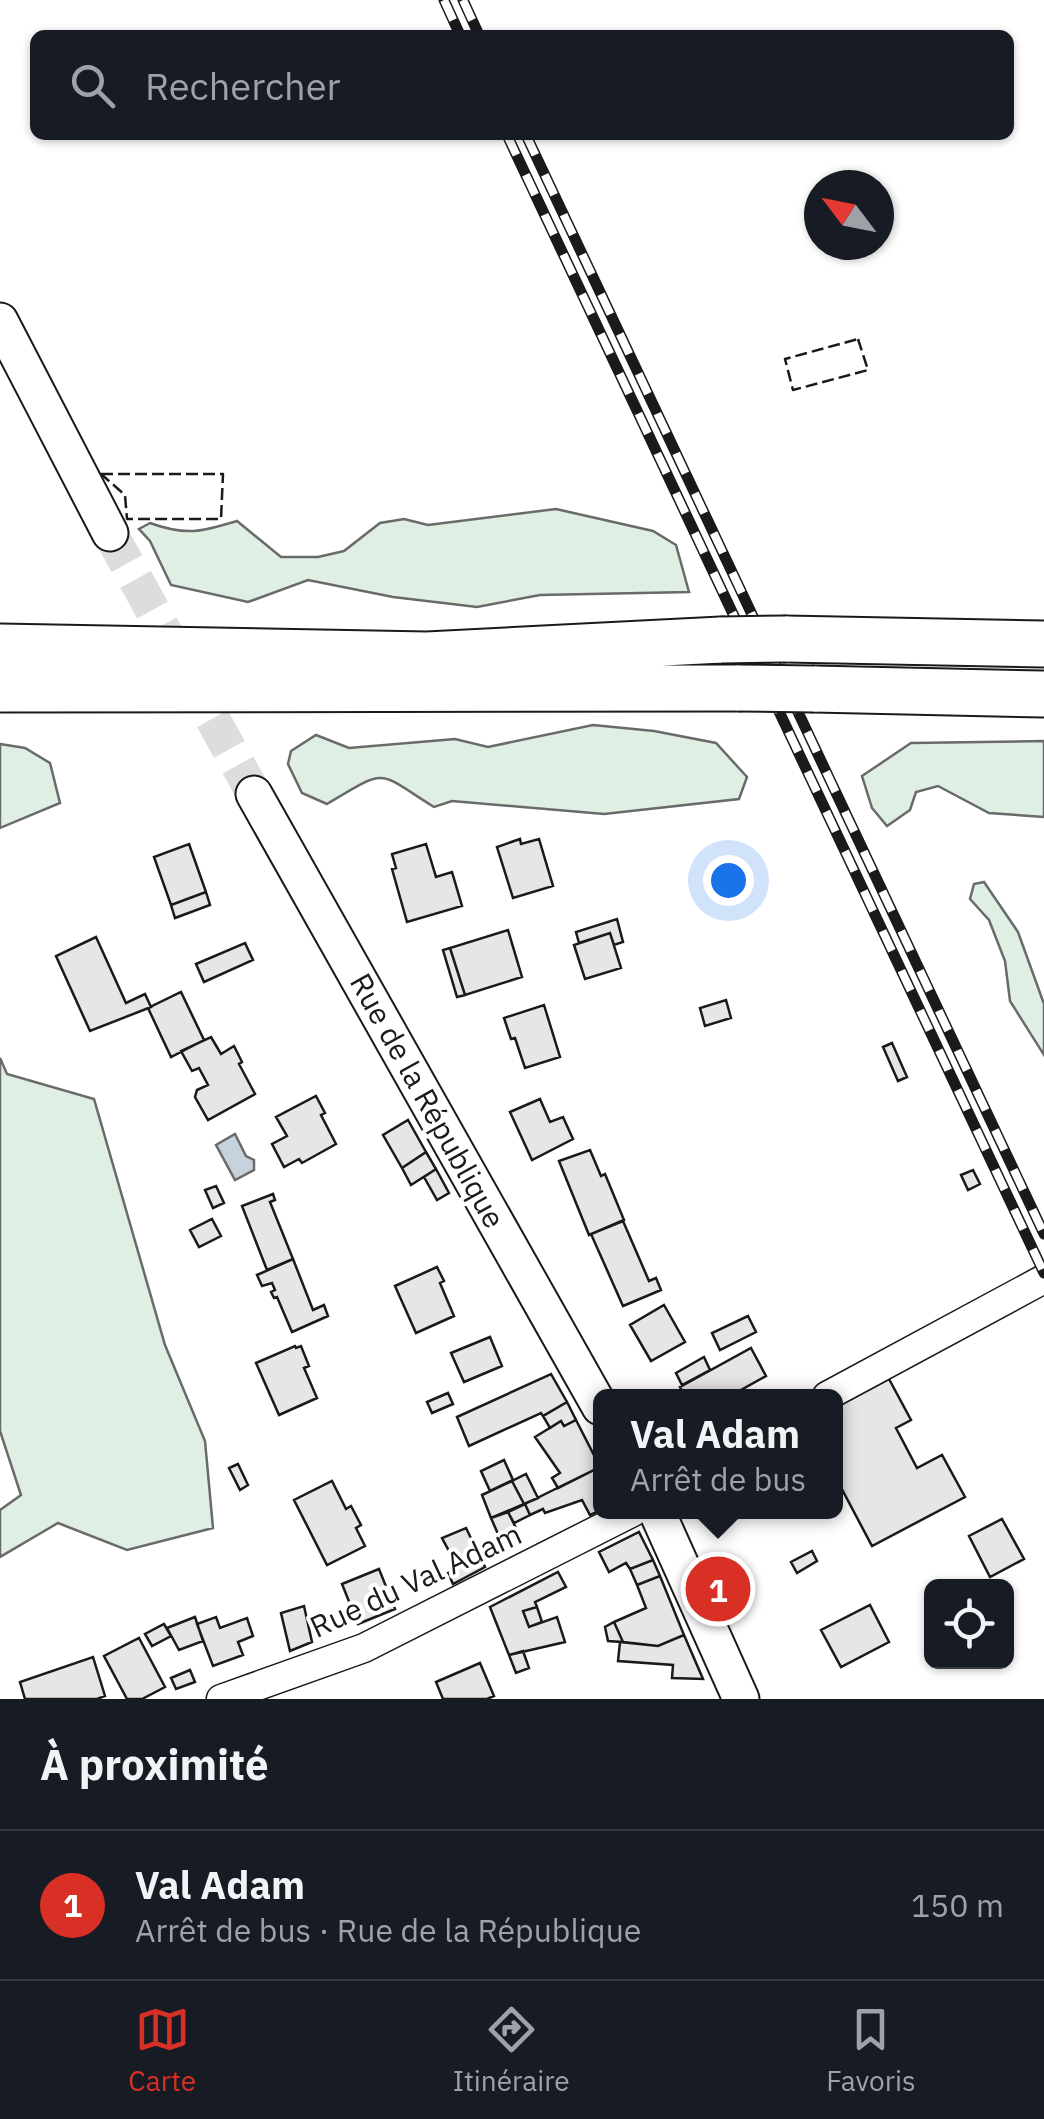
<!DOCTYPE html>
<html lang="fr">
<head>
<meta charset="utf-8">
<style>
	:root { --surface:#171b24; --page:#242831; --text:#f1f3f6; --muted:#9ea1a6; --line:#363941; --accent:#d93025 }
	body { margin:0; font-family:"IBM Plex Sans",sans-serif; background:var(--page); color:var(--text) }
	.controls { position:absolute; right:30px; bottom:30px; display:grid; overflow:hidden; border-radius:15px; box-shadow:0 2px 8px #0004 }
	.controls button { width:90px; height:90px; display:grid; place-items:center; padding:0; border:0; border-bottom:2px solid var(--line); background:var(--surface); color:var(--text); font:50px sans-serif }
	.compass { position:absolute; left:804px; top:170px; width:90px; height:90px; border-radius:50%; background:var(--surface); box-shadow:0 2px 8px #0004; rotate:302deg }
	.you { position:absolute; left:728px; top:880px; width:35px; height:35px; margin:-25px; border:8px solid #fff; border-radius:50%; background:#1a73e8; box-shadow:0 0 0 15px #1a73e833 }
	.badge { display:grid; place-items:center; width:65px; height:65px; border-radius:50%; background:var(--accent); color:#fff; font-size:32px; font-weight:700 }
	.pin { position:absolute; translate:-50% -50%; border:5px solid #fff; box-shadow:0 2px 10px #0006 }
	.popup { position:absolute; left:593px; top:1389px; width:250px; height:130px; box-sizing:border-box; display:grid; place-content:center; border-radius:15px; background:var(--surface); filter:drop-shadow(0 2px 8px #0005); font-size:32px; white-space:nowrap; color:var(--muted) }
	.popup b { font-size:38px; color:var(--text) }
	.popup::after { content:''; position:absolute; left:50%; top:100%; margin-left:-20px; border:20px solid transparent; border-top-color:var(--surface) }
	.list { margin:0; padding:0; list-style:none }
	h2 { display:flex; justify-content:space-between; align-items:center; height:130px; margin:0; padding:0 40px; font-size:42px }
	h2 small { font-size:32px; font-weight:400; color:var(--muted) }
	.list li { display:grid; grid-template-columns:65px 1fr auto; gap:30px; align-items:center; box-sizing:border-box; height:150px; padding:0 40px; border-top:2px solid var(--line) }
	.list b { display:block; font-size:38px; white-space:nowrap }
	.list p { margin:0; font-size:32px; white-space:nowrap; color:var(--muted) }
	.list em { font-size:32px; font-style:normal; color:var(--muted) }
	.icon { flex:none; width:55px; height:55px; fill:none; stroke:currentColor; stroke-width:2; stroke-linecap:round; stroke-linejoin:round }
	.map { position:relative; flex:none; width:1044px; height:1699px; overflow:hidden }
	.search { position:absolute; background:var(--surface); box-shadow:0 2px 8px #0004; left:30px; right:30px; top:30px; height:110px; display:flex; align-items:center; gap:25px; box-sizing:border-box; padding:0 35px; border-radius:15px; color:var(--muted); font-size:38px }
	.sheet { height:280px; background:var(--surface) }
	nav { display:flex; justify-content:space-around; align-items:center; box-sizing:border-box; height:140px; border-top:2px solid var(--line); background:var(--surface); font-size:28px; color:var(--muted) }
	nav a { display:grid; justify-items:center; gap:5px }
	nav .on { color:var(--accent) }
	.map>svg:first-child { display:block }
	.green { fill:#e0efe3; stroke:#6a6a6a; stroke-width:2.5 }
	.water { fill:#c6d2dc; stroke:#6a6a6a; stroke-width:2.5 }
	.building { fill:#e6e6e6; stroke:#1a1a1a; stroke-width:2.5 }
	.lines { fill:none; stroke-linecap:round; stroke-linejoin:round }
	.tertiary-tunnel { stroke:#ddd; stroke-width:35; stroke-dasharray:35 18; stroke-linecap:butt }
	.minor-casing { stroke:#1a1a1a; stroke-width:31 }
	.tertiary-casing { stroke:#1a1a1a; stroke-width:39 }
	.primary-casing { stroke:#1a1a1a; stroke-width:49 }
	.minor { stroke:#fff; stroke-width:28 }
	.tertiary { stroke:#fff; stroke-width:35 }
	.primary { stroke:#fff; stroke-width:45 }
	.rail-casing { stroke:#1a1a1a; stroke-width:11 }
	.rail { stroke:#fff; stroke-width:8; stroke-dasharray:22; stroke-linecap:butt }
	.primary-bridge-casing { stroke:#1a1a1a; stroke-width:49; stroke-linecap:butt }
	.primary-bridge { stroke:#fff; stroke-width:45 }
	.fence { stroke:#1a1a1a; stroke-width:2.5; stroke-dasharray:12 5; stroke-linecap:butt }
	.labels { text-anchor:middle; stroke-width:8; stroke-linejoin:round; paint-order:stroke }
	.street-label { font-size:30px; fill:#1a1a1a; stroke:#fff }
</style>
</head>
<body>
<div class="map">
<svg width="1044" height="1699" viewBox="0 0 1044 1699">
	<rect width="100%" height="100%" fill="#fff"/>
	<path class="green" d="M556,509L653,531L676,545L689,592L540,595L477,607L393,597L308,580L248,602L171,585L150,541L139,529L150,523C186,536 201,532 237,521L281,557H318L344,551L380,523L404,519L428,525Z
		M593,725L654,731L716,743L747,777L739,799L604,814L452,801L434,807C376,771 389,767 327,804L302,793L288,764L291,751L316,735L349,748L455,739L488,747Z
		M1044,741V817L989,813L938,786L916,792L910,810L887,826L872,808L862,776L911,743Z
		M0,744L25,748L50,763L60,803L0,828Z
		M984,882L1018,932L1044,1004V1055L1010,1001L1005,961L989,920L970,899L974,884Z
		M0,1058L7,1074L94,1099L165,1345L205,1441L213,1528L127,1550L58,1523L0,1557V1510L21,1495L0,1431Z"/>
	<path class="water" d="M235,1134L246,1156L254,1160V1170L235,1180L216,1145Z"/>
	<path class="building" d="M520,839L521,844L539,839L553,886L513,898L497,847Z
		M189,844L206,892L171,905L154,857Z
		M426,844L436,877L452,872L462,906L407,922L392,869L396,868L392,854Z
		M206,892L210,905L175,918L171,905Z
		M617,919L623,942L614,945L610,933L579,943L576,932Z
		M508,930L522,977L465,995L450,948Z
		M610,933L621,968L585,979L574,945Z
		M96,937L126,1003L145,994L151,1007L90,1031L56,956Z
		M245,943L253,960L204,982L196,964Z
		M450,948L465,995L457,997L443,950Z
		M181,992L204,1040L171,1057L148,1008Z
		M726,1000L731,1018L705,1026L700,1008Z
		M544,1005L560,1057L525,1068L515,1038L511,1039L504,1018Z
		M211,1037L221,1054L234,1046L242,1062L239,1064L255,1094L208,1120L195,1097L197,1090L208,1085L199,1068L192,1071L181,1051Z
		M892,1043L907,1077L898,1081L883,1047Z
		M316,1096L325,1113L321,1115L336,1144L302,1163L299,1159L284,1167L272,1144L287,1136L276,1117Z
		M540,1099L550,1122L563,1117L573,1139L532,1160L510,1112Z
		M408,1120L426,1152L402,1168L383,1135Z
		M590,1150L601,1176L605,1174L624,1220L589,1235L559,1161Z
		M426,1152L436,1169L411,1185L402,1168Z
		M436,1169L449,1193L437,1200L424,1177Z
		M973,1170L980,1184L968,1190L961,1175Z
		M216,1186L224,1203L213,1208L205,1190Z
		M273,1194L275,1200L270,1202L293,1259L267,1270L242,1206Z
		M212,1219L221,1236L199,1247L190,1230Z
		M623,1221L649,1281L656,1278L661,1290L623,1306L591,1234Z
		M293,1259L313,1310L324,1305L328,1316L292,1332L277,1297L274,1298L271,1292L275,1290L272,1283L262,1286L257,1275Z
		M437,1267L444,1281L440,1283L454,1316L416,1333L395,1286Z
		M664,1305L685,1342L651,1361L630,1325Z
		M748,1316L756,1332L720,1350L712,1333Z
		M490,1337L502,1366L464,1382L451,1353Z
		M295,1346L296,1348L301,1346L309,1366L304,1368L317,1398L279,1415L256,1363Z
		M751,1348L766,1376L730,1396H685L680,1387Z
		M704,1357L710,1370L682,1385L676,1373Z
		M551,1374L567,1402L543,1416L541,1413L469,1446L457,1417Z
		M889,1379L911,1420L896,1428L917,1468L942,1455L965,1497L872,1546L836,1478V1407Z
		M448,1393L453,1404L432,1413L427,1402Z
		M567,1402L576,1420L564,1426L561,1421L550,1428L543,1416Z
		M576,1420L600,1467L558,1488L552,1478L560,1473L535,1437L561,1421L564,1426Z
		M504,1460L513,1480L490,1491L481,1471Z
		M238,1464L248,1485L240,1490L229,1468Z
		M600,1467V1510L590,1515L582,1500L545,1513L543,1509L530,1515L525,1504Z
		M526,1474L538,1498L524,1504L512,1481Z
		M332,1481L346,1509L351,1506L361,1525L356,1528L365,1546L327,1565L294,1500Z
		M512,1481L524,1504L491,1518L482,1495Z
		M525,1504L530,1515L514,1523L508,1512Z
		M508,1512L523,1542L505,1550L491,1518Z
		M1002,1519L1024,1559L990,1577L969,1536Z
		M466,1528L485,1567L453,1584L448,1573L458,1568L442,1538Z
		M639,1532L653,1560L630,1569L626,1563L609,1572L599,1552Z
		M812,1551L817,1561L797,1573L791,1562Z
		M653,1560L660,1576L637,1585L630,1569Z
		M379,1569L395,1609L358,1624L342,1584Z
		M558,1572L566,1587L535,1602L537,1607L523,1611L529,1627L557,1617L565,1642L509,1655L490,1607Z
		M660,1576L684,1635L658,1646L623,1642L614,1622L646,1608L637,1585Z
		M870,1605L889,1642L841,1667L821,1630Z
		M304,1606L312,1642L290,1651L281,1613Z
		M537,1607L542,1622L529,1627L523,1611Z
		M195,1617L203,1641L179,1650L167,1628Z
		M216,1617L220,1628L247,1618L253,1636L238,1642L243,1655L213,1666L197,1624Z
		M614,1622L623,1642L608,1641L605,1627Z
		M164,1624L171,1636L152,1646L145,1634Z
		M684,1635L703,1679L672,1678L673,1665L618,1661L620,1642L658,1646Z
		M139,1638L165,1687L142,1699H127L104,1656Z
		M523,1651L529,1668L516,1673L509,1655Z
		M93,1657L105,1696L97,1699H25L20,1682Z
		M480,1663L494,1696L487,1699H443L436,1682Z
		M190,1670L195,1682L176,1689L171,1678Z"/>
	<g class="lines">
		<path class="tertiary-tunnel" d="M110,533L254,794"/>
		<defs>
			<path id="minor" d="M827,1396L1044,1279
				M221,1699L364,1648L633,1512"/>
			<path id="tertiary" d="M0,321L110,533
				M254,794L600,1407
				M657,1512L741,1699"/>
			<path id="primary" d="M786,639L1044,644
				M0,647L427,655L721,640
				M0,689L739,688
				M814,689L1044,694"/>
		</defs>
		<use href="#minor" class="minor-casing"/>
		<use href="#tertiary" class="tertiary-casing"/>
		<use href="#primary" class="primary-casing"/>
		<use href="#minor" class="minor"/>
		<use href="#tertiary" class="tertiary"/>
		<use href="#primary" class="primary"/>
		<defs>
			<path id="rail" d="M444,0L460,35
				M463,0L479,35
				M507,135L1044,1273
				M526,135L1044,1234"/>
		</defs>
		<use href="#rail" class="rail-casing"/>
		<use href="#rail" class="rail"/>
		<defs>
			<path id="primary-bridge" d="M721,640L786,639
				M739,688L814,689"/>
		</defs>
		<use href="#primary-bridge" class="primary-bridge-casing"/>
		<use href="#primary-bridge" class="primary-bridge"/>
		<path class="fence" d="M858,339L868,370L793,390L785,359Z
			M101,474H223L221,519H127L125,495Z"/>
	</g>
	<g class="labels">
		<g class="street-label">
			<text transform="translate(427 1101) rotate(61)" y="10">Rue de la République</text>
			<text transform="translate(416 1581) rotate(-25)" y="10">Rue du Val Adam</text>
		</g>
	</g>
</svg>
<div class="controls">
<button><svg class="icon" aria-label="locate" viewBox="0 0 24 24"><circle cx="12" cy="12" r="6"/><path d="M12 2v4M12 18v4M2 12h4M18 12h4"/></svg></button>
</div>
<svg class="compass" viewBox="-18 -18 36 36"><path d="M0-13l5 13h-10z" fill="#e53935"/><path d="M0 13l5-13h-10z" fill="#9ea1a6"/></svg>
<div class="you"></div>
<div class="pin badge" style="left:718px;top:1589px">1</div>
<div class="popup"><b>Val Adam</b>Arrêt de bus</div>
<div class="search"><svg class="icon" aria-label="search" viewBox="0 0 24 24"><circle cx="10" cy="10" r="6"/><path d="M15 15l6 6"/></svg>Rechercher</div>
</div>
<section class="sheet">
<h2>À proximité<small></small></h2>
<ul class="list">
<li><span class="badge">1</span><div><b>Val Adam</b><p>Arrêt de bus · Rue de la République</p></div><em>150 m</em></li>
</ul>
</section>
<nav>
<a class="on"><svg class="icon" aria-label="map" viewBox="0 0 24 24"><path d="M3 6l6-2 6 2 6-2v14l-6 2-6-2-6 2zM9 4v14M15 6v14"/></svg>Carte</a>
<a><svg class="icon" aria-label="directions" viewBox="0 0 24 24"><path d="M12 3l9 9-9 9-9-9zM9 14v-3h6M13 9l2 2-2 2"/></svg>Itinéraire</a>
<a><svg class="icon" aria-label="saved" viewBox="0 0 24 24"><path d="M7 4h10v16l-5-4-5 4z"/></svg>Favoris</a>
</nav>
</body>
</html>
